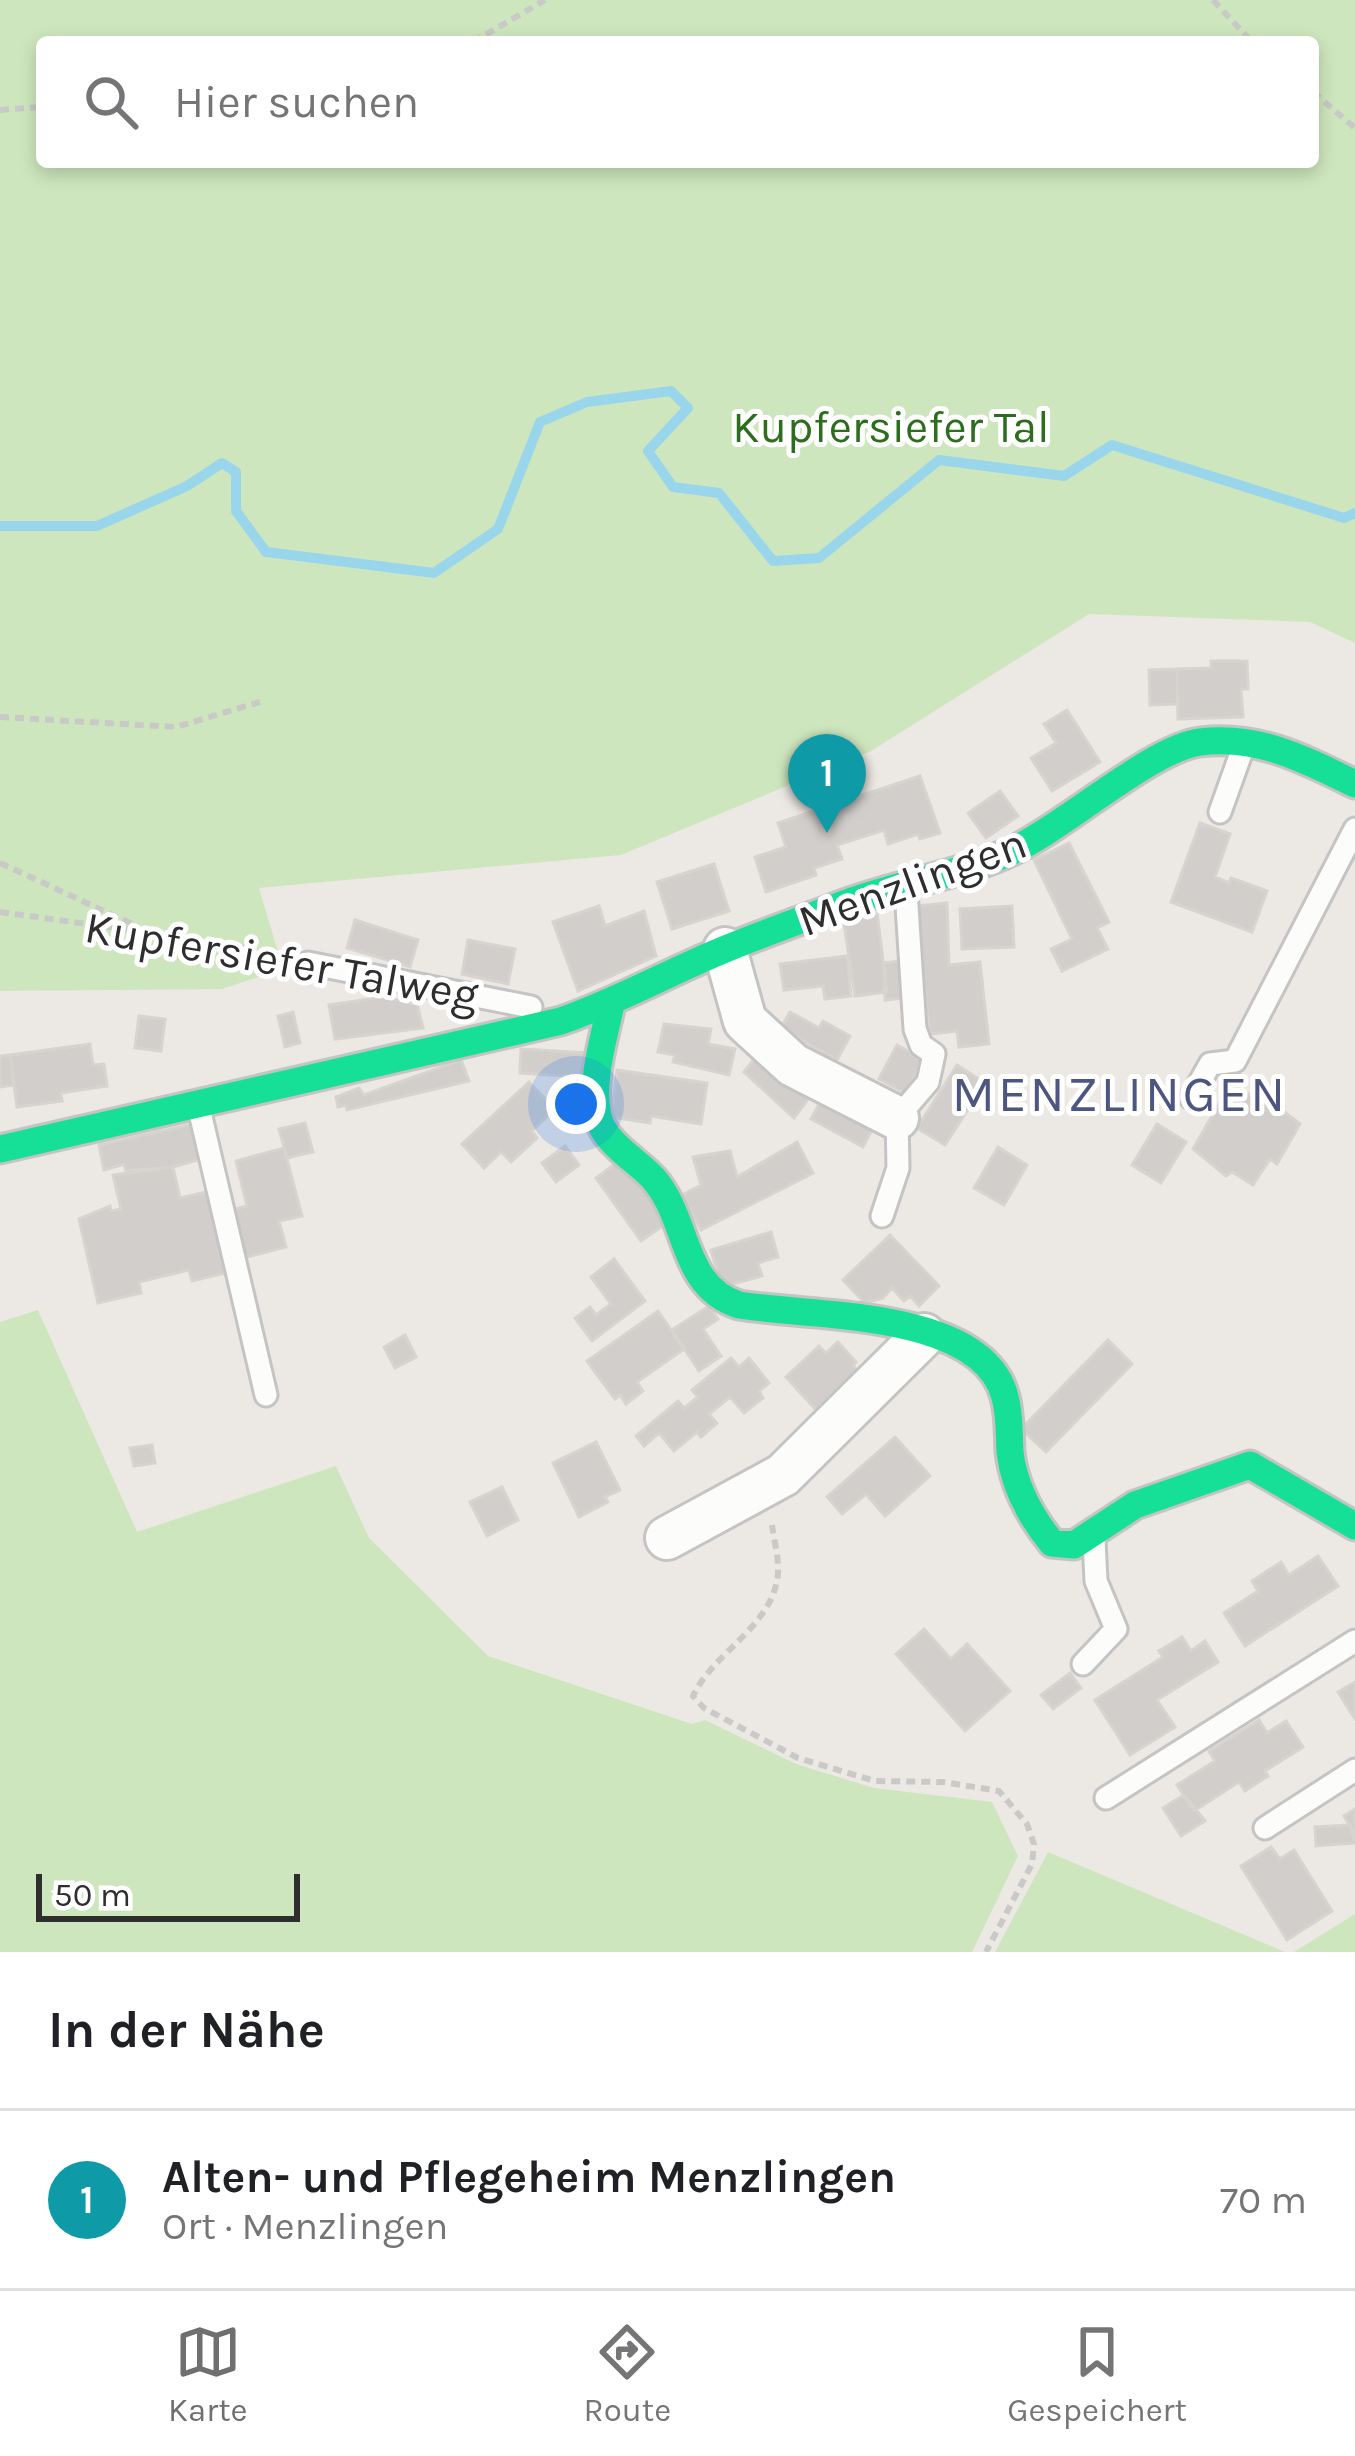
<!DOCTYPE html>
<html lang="de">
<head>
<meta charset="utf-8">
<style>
	:root { --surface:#fff; --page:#f2f2f2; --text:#202124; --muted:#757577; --line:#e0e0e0; --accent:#706f6e }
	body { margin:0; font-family:Karla,sans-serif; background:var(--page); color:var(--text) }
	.scale { position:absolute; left:36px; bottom:30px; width:264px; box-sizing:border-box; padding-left:12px; border:6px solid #2e2e2e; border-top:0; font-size:33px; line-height:42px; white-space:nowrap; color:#2e2e2e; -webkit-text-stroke:9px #fff; paint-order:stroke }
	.you { position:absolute; left:576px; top:1104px; width:42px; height:42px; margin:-30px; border:9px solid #fff; border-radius:50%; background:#1a73e8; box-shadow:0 0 0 18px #1a73e833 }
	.badge { display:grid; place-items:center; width:78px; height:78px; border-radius:50%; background:var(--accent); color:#fff; font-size:39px; font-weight:700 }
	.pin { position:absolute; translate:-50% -99px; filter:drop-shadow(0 3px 6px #0008) }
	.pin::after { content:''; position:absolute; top:63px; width:42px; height:36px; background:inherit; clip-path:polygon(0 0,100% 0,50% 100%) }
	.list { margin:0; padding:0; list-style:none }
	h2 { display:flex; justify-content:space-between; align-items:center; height:156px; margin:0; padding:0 48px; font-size:51px }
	h2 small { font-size:39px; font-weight:400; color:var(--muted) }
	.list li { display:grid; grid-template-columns:78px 1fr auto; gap:36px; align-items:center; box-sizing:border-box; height:180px; padding:0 48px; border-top:3px solid var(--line) }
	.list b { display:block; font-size:45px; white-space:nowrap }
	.list p { margin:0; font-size:39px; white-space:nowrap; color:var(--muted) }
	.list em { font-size:39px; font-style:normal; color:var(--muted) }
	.icon { flex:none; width:66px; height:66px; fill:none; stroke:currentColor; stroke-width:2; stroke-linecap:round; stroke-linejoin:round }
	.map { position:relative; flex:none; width:1355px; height:1952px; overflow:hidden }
	.search { position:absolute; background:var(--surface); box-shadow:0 6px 18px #0003; left:36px; right:36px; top:36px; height:132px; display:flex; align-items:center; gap:30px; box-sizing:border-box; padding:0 42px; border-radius:12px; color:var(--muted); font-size:45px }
	.sheet { height:336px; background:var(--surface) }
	nav { display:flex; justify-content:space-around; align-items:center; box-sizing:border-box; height:168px; border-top:3px solid var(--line); background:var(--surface); font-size:33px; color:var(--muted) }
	nav a { display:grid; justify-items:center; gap:6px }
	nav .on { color:var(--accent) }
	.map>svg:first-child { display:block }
	.green { fill:#cee6be; fill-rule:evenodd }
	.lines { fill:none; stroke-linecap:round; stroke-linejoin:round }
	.stream { stroke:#99d6ec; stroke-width:10 }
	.building { fill:#d1cecb; stroke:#d7d4d0; stroke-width:3 }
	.lane-casing { stroke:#c5c4c5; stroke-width:27 }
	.street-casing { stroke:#c5c4c5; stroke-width:48 }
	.fast-casing { stroke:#c5c4c5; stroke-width:33 }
	.path { stroke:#c9c9c8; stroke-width:6; stroke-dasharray:9 6; stroke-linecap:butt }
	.lane { stroke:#fcfcfb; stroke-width:21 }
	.street { stroke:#fcfcfb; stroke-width:42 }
	.fast { stroke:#16e098; stroke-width:27 }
	.labels { text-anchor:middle; stroke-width:10; stroke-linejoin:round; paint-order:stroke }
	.park-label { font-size:45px; fill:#2c6e1b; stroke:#fff }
	.street-label { font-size:45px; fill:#2e2e2e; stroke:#fff }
	.quarter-label { font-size:51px; letter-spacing:3px; fill:#4d5680; stroke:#fff }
</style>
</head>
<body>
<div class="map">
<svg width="1355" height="1952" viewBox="0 0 1355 1952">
	<rect width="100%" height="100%" fill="#ece8e4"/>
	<path class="green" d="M0,0H1355V643L1310,622L1089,614L871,751L621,855L259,888L283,969L222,989L0,991ZM42,42H1313V162H42Z
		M38,1310L137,1532L336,1466L369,1538L488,1656L692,1724L705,1720L796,1764L874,1788L992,1802L1018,1856L972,1952H0V1322Z
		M1048,1852L1285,1952H995Z
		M1355,1914V1952H1294Z"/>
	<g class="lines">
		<path class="stream" d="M0,526H97L187,486L222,463L236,472V511L266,552L434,573L498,529L540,422L587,402L671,391L688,408L648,451L673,487L719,493L773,561L819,558L939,460L1064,476L1112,445L1344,518L1355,513"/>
	</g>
	<path class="building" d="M1211,661H1247L1248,689H1241L1243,717L1178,719L1177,669L1211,668Z
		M1177,669L1178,704L1150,705L1149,670Z
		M1067,710L1100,762L1052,791L1031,758L1056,743L1044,724Z
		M920,776L940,833L920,839L918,834L888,844L884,830L837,845L842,859L814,868L816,875L766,892L755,857L786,847L778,823Z
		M1000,791L1018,816L986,838L968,813Z
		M1200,823L1230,834L1215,877L1229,883L1231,878L1267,891L1252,932L1171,902Z
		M1069,843L1109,922L1097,928L1108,949L1062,971L1051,949L1072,939L1034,860Z
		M714,864L729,911L672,929L657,882Z
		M947,903L949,965L980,962L989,1044L959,1047L957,1031L930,1034L916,906Z
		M599,906L605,926L644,911L656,956L578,991L553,922Z
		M1012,906L1014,947L962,949L960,909Z
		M877,913L887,992L855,996L843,917Z
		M355,920L418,940L410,967L347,948Z
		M468,940L515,949L508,984L462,974Z
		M847,956L851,996L825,999L823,986L784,990L780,964Z
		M899,961L904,998L885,1000L884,963Z
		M382,997L417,1004L423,1028L335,1039L329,1005Z
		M293,1012L300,1043L285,1047L278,1016Z
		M790,1012L819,1028L823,1021L850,1036L837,1060L781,1028Z
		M139,1016L165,1019L161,1051L135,1048Z
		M664,1024L711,1029L708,1044L735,1049L729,1075L673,1062L675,1055L658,1052Z
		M90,1044L93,1065L104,1064L107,1086L61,1093L62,1101L17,1107L10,1055Z
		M897,1045L924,1060L905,1093L879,1079Z
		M521,1049L587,1053L586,1077L520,1073Z
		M761,1050L815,1090L794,1118L744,1072Z
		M10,1055L14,1085L0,1087V1056Z
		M461,1060L469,1081L347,1110L346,1105L338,1107L336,1097L359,1088L364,1095Z
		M957,1065L985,1083L945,1145L917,1128Z
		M617,1070L707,1083L701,1124L651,1116L650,1123L611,1117Z
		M529,1082L555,1109L532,1131L537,1138L511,1162L501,1152L484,1168L462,1144Z
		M1237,1087L1260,1101L1268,1099L1300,1124L1277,1164L1270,1159L1253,1185L1232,1172L1226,1176L1193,1149L1224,1095L1230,1099Z
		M824,1095L875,1124L863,1147L811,1119Z
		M305,1123L313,1152L287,1158L279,1129Z
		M193,1124L201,1159L173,1167L126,1171L124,1164L104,1170L99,1145Z
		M1157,1124L1186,1142L1161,1183L1132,1165Z
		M797,1142L813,1173L701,1230L682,1195L701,1185L693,1157L730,1151L737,1177Z
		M565,1146L579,1165L556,1182L542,1163Z
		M998,1147L1027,1165L1004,1205L974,1188Z
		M284,1148L302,1216L279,1221L286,1247L243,1258L231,1210L247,1206L236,1161Z
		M624,1157L670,1221L641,1241L596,1178Z
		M173,1167L180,1198L211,1191L230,1272L192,1281L189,1270L139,1282L141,1293L98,1303L79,1219L110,1206L111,1211L121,1209L113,1175Z
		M771,1232L778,1257L758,1263L762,1276L722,1287L711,1250Z
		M890,1235L939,1286L919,1306L910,1296L904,1301L892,1288L883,1298L865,1303L843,1280Z
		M614,1259L645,1301L592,1341L575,1318L590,1307L596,1315L611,1304L591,1277Z
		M709,1306L718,1319L703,1329L721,1356L699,1371L672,1330Z
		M658,1311L684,1349L637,1382L643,1391L626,1404L620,1395L615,1399L587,1361Z
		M405,1335L416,1357L395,1368L384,1347Z
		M1108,1340L1132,1364L1046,1452L1021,1429Z
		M838,1342L856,1362L853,1366L861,1374L819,1413L786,1377L819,1346L826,1353Z
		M731,1358L739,1367L749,1358L769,1383L759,1391L763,1398L744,1413L730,1397L709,1414L717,1423L701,1437L697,1432L674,1451L659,1433L644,1446L636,1436L678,1401L684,1408L698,1397L692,1390Z
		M895,1437L930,1476L885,1516L866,1494L842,1514L827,1497Z
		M596,1442L620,1490L605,1497L608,1502L579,1517L553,1463Z
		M152,1445L155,1463L134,1466L130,1448Z
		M502,1487L518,1520L487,1536L470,1502Z
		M1318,1556L1338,1586L1245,1646L1224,1613L1258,1591L1252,1581L1281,1562L1289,1575Z
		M924,1629L951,1659L967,1644L1010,1691L965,1731L896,1654Z
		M1182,1637L1191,1651L1205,1641L1218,1662L1157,1700L1175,1727L1130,1755L1095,1700L1163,1657L1159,1651Z
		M1070,1673L1081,1688L1053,1709L1041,1695Z
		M1355,1682V1719L1338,1692Z
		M1259,1720L1267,1733L1286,1721L1303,1747L1265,1771L1268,1776L1245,1791L1239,1782L1194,1811L1177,1785L1215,1761L1209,1751Z
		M1184,1795L1205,1821L1181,1836L1163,1808Z
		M1355,1809V1834L1344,1816Z
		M1350,1825L1355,1843L1316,1846L1315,1827Z
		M1271,1847L1280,1859L1294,1850L1332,1911L1287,1940L1241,1866Z"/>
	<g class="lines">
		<defs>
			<path id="lane" d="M1220,812L1244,745
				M308,963L531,1007
				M1191,1098L1210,1064L1235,1061L1355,829
				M198,1104L266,1395
				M882,1216L898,1168L897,1118L928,1082L934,1054L921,1045L915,1029L906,891
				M1083,1664L1116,1629L1096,1581L1094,1540
				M1106,1798L1355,1641
				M1265,1828L1355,1770"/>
			<path id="street" d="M725,949L745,1021L793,1065L897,1118
				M667,1538L783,1475L924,1335"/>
			<path id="fast" d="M611,1004C604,1038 590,1081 598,1116C604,1143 635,1159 653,1178C690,1220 680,1286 739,1305C810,1317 983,1309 1005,1397C1010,1415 1009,1434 1010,1452C1014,1487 1030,1516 1052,1543L1074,1545L1135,1505L1250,1465L1355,1526
				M0,1149L561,1021C619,1001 671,971 728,948C767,932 807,918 847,903C900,883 961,875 1012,851C1064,827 1152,748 1200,742C1259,735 1304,759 1355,784"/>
		</defs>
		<use href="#lane" class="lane-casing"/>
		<use href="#street" class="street-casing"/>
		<use href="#fast" class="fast-casing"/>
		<path class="path" d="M1213,0L1252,42
			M473,42L545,0
			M1313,92L1355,128
			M0,110L42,107
			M0,717L176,727L263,701
			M0,863L139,927
			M0,912L211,941L281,957
			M772,1525C774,1540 779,1558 778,1573C774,1626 714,1651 693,1696L704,1708L798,1758L875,1781L943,1782L999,1791L1027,1824L1034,1844L1032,1864L986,1952"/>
		<use href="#lane" class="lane"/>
		<use href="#street" class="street"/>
		<use href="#fast" class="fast"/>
	</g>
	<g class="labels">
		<g class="park-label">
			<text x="891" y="442">Kupfersiefer Tal</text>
		</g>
		<g class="street-label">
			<text transform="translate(912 881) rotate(-20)" y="16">Menzlingen</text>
			<text transform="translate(282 960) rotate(10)" y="16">Kupfersiefer Talweg</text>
		</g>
		<g class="quarter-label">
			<text x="1120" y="1111">MENZLINGEN</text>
		</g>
	</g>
</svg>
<div class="scale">50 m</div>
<div class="you"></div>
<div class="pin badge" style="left:827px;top:833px;background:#0f9aa8">1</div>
<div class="search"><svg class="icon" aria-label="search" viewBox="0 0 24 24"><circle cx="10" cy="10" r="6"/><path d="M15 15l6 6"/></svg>Hier suchen</div>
</div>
<section class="sheet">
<h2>In der Nähe<small></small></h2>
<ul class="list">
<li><span class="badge" style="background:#0f9aa8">1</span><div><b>Alten- und Pflegeheim Menzlingen</b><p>Ort · Menzlingen</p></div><em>70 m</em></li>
</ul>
</section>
<nav>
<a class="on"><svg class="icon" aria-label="map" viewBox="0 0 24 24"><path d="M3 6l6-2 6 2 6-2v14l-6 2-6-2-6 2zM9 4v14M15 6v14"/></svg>Karte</a>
<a><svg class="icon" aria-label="directions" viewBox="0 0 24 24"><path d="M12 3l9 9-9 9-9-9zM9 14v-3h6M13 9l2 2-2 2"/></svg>Route</a>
<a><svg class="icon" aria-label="saved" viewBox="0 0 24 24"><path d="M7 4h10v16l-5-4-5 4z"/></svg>Gespeichert</a>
</nav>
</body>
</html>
